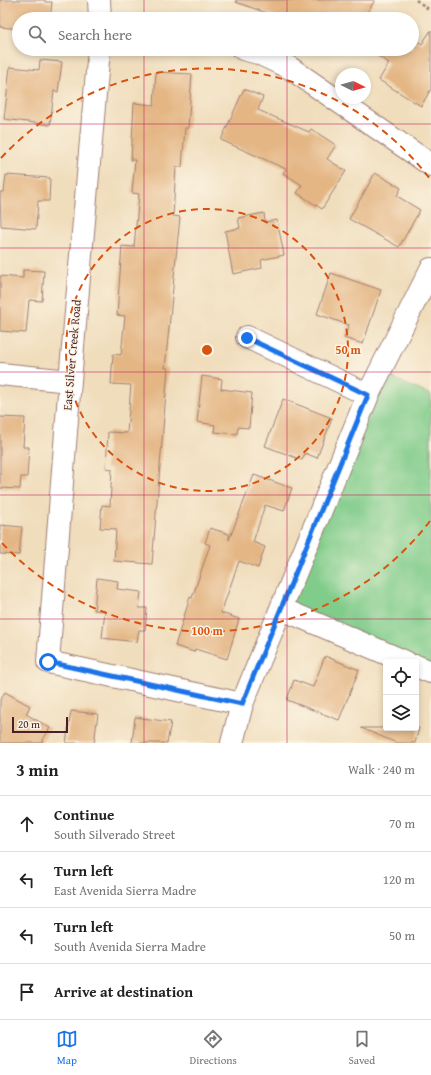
<!DOCTYPE html>
<html lang="en">
<head>
<meta charset="utf-8">
<style>
	:root { --surface:#fff; --page:#f2f2f2; --text:#202124; --muted:#757577; --line:#e0e0e0; --accent:#1a73e8 }
	body { margin:0; font-family:"Gentium Book Plus",serif; background:var(--page); color:var(--text) }
	.controls { position:absolute; right:12px; bottom:12px; display:grid; overflow:hidden; border-radius:4px; box-shadow:0 2px 6px #0003 }
	.controls button { width:36px; height:36px; display:grid; place-items:center; padding:0; border:0; border-bottom:1px solid var(--line); background:var(--surface); color:var(--text); font:20px sans-serif }
	.compass { position:absolute; left:335px; top:68px; width:36px; height:36px; border-radius:50%; background:var(--surface); box-shadow:0 2px 6px #0003; rotate:95deg }
	.scale { position:absolute; left:12px; bottom:10px; width:56px; box-sizing:border-box; padding-left:4px; border:2px solid #4a1f2b; border-top:0; font-size:11px; line-height:14px; white-space:nowrap; color:#4a1f2b; -webkit-text-stroke:3px #fcf5e5; paint-order:stroke }
	.stop { position:absolute; width:12px; height:12px; margin:-9px; border:3px solid #1a73e8; border-radius:50%; background:#fff }
	.stop.end { background:#1a73e8; border-color:#fff; box-shadow:0 1px 4px #0008 }
	.list { margin:0; padding:0; list-style:none }
	h2 { display:flex; justify-content:space-between; align-items:center; height:52px; margin:0; padding:0 16px; font-size:17px }
	h2 small { font-size:13px; font-weight:400; color:var(--muted) }
	.list li { display:grid; grid-template-columns:26px 1fr auto; gap:12px; align-items:center; box-sizing:border-box; height:56px; padding:0 16px; border-top:1px solid var(--line) }
	.list b { display:block; font-size:15px; white-space:nowrap }
	.list p { margin:0; font-size:13px; white-space:nowrap; color:var(--muted) }
	.list em { font-size:13px; font-style:normal; color:var(--muted) }
	.icon { flex:none; width:22px; height:22px; fill:none; stroke:currentColor; stroke-width:2; stroke-linecap:round; stroke-linejoin:round }
	.map { position:relative; flex:none; width:431px; height:743px; overflow:hidden }
	.search { position:absolute; background:var(--surface); box-shadow:0 2px 6px #0003; left:12px; right:12px; top:12px; height:44px; display:flex; align-items:center; gap:10px; box-sizing:border-box; padding:0 14px; border-radius:22px; color:var(--muted); font-size:15px }
	.sheet { height:276px; background:var(--surface) }
	nav { display:flex; justify-content:space-around; align-items:center; box-sizing:border-box; height:56px; border-top:1px solid var(--line); background:var(--surface); font-size:11px; color:var(--muted) }
	nav a { display:grid; justify-items:center; gap:2px }
	nav .on { color:var(--accent) }
	.map>svg:first-child { display:block }
	.green { fill:#80cc8a; stroke:#65765a }
	.building { fill:#e4b684 }
	.lines { fill:none; stroke-linecap:round; stroke-linejoin:round }
	.street-casing { stroke:#9d7e74; stroke-width:24 }
	.path { stroke:#9d7e74; stroke-width:2.5; stroke-dasharray:3 3; stroke-linecap:butt }
	.street { stroke:#fff; stroke-width:22 }
	.route { stroke:#1a73e8; stroke-width:5 }
	.grid { fill:none; stroke:#c2185b; stroke-width:1; stroke-opacity:0.55 }
	.ring { fill:none; stroke:#d8530f; stroke-width:2; stroke-dasharray:7 5 }
	.labels { text-anchor:middle; stroke-width:3; stroke-linejoin:round; paint-order:stroke }
	.street-label { font-size:12px; fill:#4a1f2b; stroke:#fcf5e5 }
	.centre { fill:#d8530f; stroke:#fcf5e5; stroke-width:2 }
	.ring-label { font-size:12px; text-anchor:middle; font-weight:bold; fill:#d8530f; stroke:#fcf5e5; stroke-width:3; stroke-linejoin:round; paint-order:stroke }
</style>
</head>
<body>
<div class="map">
<svg width="431" height="743" viewBox="0 0 431 743">
	<rect width="100%" height="100%" fill="#fcf5e5"/>
	<filter id="ink" filterUnits="userSpaceOnUse"><feTurbulence type="fractalNoise" baseFrequency=".025" numOctaves="2"/><feDisplacementMap in="SourceGraphic" scale="8" xChannelSelector="R" yChannelSelector="G"/><feConvolveMatrix kernelMatrix="1 2 1 2 8 2 1 2 1" color-interpolation-filters="sRGB"/></filter>
	<filter id="wash" filterUnits="userSpaceOnUse"><feTurbulence type="fractalNoise" baseFrequency=".012" numOctaves="4" result="noise"/><feDisplacementMap in="SourceGraphic" scale="16" xChannelSelector="R" yChannelSelector="G"/><feGaussianBlur stdDeviation="0.9" result="paint"/><feColorMatrix in="noise" values="0 0 0 0 0 0 0 0 0 0 0 0 0 0 0 0 0 1.4 0 .05"/><feComposite in="paint" operator="in"/></filter>
	<g filter="url(#wash)">
		<rect width="100%" height="100%" fill="#f0ddbc"/>
		<path class="green" d="M379,372L431,395V672L282,609Z"/>
		<g id="blocks">
			<path class="building" d="M0,0H45V2H52L50,19H19V29L0,27Z
				M236,0H375L363,19H302L291,15L289,19H283L236,2Z
				M431,30V89L421,106L379,80L389,63L367,49H412V38L422,44Z
				M40,60L62,62L58,92L54,91L50,125L4,119L10,67L39,70Z
				M156,72L192,74L188,128H185L182,167H176L173,216L180,217L165,368H168L152,564L114,561L116,529L100,528L102,505L110,506L112,469L106,468L108,432L127,433L131,385L111,384L113,354L121,355L125,316L117,315L122,246L134,247L139,194L132,193L135,160H131L134,103L154,105Z
				M244,89L263,97L258,110L309,132L311,129L336,145L327,159L346,171L322,209L297,193L302,185L283,173L286,169L221,140Z
				M375,173L401,188L397,196L420,210L399,247L349,219Z
				M6,175L50,178L49,201H38L36,229L1,226L0,192H4Z
				M264,213L265,222L277,220L284,255L261,260L262,268L233,274L225,231L240,228L238,218Z
				M23,270L44,271L42,301L29,300L26,333L0,331V276L23,278Z
				M331,273L381,290L363,344L344,338L349,325L317,314Z
				M202,376L222,379L221,389L252,393L249,428L238,427L237,434L214,432L215,425L197,422Z
				M283,399L332,418L317,458L305,453L302,460L265,446Z
				M0,417L25,418L23,447H29L27,477H21L20,489L0,488Z
				M254,475L292,488L284,511L265,505L253,542L265,547L258,568L239,561L221,613L239,619L227,659L195,649L194,652L175,646L190,597L192,598L210,545L205,543L210,528L229,534V540Z
				M0,525L22,527L19,555L0,554Z
				M97,578L118,581L117,589L141,592L139,608H147L145,630H139L137,642L102,638L105,611L94,610Z
				M325,656L359,670L339,720L287,700L294,680L313,687Z
				M5,692L30,706L26,714L50,728L41,743H0V700Z
				M71,711L98,714L94,743H66Z
				M135,717L171,722L167,743H132Z
				M361,728H419L415,743H397Z"/>
		</g>
	</g>
	<g filter="url(#ink)">
		<use href="#blocks" fill-opacity="0" stroke="#9d7e74" stroke-width="1"/>
		<g class="lines">
			<defs>
				<path id="street" d="M99,0L100,19
					M99,49L70,381L48,662L242,704
					M243,49L258,53L290,68L431,165
					M247,337L368,395
					M0,374L70,381
					M282,609L406,662
					M416,666L431,672
					M232,743L242,704L368,395L431,269"/>
			</defs>
			<use href="#street" class="street-casing"/>
			<path class="path" d="M416,0L431,11"/>
			<use href="#street" class="street"/>
		</g>
	</g>
	<g class="lines" filter="url(#ink)">
		<path class="route" d="M48,662L242,704L368,395L247,338"/>
	</g>
	<path class="grid" d="M144,0V19M287,0V19M144,49V743M287,49V743M0,124H431M0,248H431M0,372H431M0,495H431M0,619H431"/>
	<g class="ring">
		<circle cx="207" cy="350" r="141"/>
		<path d="M430 521A281 281 0 0 1 1 542M1 158A281 281 0 0 1 430 179"/>
	</g>
	<g class="labels">
		<g class="street-label">
			<text transform="translate(72 355) rotate(-85)" y="4">East Silver Creek Road</text>
		</g>
	</g>
	<circle cx="207" cy="350" r="6" class="centre"/>
	<g class="ring-label">
		<text x="348" y="354">50 m</text>
		<text x="207" y="635">100 m</text>
	</g>
</svg>
<div class="controls">
<button><svg class="icon" aria-label="locate" viewBox="0 0 24 24"><circle cx="12" cy="12" r="6"/><path d="M12 2v4M12 18v4M2 12h4M18 12h4"/></svg></button>
<button><svg class="icon" aria-label="layers" viewBox="0 0 24 24"><path d="M12 4l9 5-9 5-9-5zM3 14l9 5 9-5"/></svg></button>
</div>
<svg class="compass" viewBox="-18 -18 36 36"><path d="M0-13l5 13h-10z" fill="#e53935"/><path d="M0 13l5-13h-10z" fill="#757577"/></svg>
<div class="scale">20 m</div>
<div class="stop" style="left:48px;top:662px"></div>
<div class="stop end" style="left:247px;top:338px"></div>
<div class="search"><svg class="icon" aria-label="search" viewBox="0 0 24 24"><circle cx="10" cy="10" r="6"/><path d="M15 15l6 6"/></svg>Search here</div>
</div>
<section class="sheet">
<h2>3 min<small>Walk · 240 m</small></h2>
<ul class="list">
<li><svg class="icon" aria-label="ahead" viewBox="0 0 24 24"><path d="M12 20V5M6 11l6-6 6 6"/></svg><div><b>Continue</b><p>South Silverado Street</p></div><em>70 m</em></li>
<li><svg class="icon" aria-label="left" viewBox="0 0 24 24"><path d="M17 20v-9H6M10 6l-5 5 5 5"/></svg><div><b>Turn left</b><p>East Avenida Sierra Madre</p></div><em>120 m</em></li>
<li><svg class="icon" aria-label="left" viewBox="0 0 24 24"><path d="M17 20v-9H6M10 6l-5 5 5 5"/></svg><div><b>Turn left</b><p>South Avenida Sierra Madre</p></div><em>50 m</em></li>
<li><svg class="icon" aria-label="arrive" viewBox="0 0 24 24"><path d="M6 21V4h12l-3 4 3 4H6"/></svg><div><b>Arrive at destination</b></div></li>
</ul>
</section>
<nav>
<a class="on"><svg class="icon" aria-label="map" viewBox="0 0 24 24"><path d="M3 6l6-2 6 2 6-2v14l-6 2-6-2-6 2zM9 4v14M15 6v14"/></svg>Map</a>
<a><svg class="icon" aria-label="directions" viewBox="0 0 24 24"><path d="M12 3l9 9-9 9-9-9zM9 14v-3h6M13 9l2 2-2 2"/></svg>Directions</a>
<a><svg class="icon" aria-label="saved" viewBox="0 0 24 24"><path d="M7 4h10v16l-5-4-5 4z"/></svg>Saved</a>
</nav>
</body>
</html>
